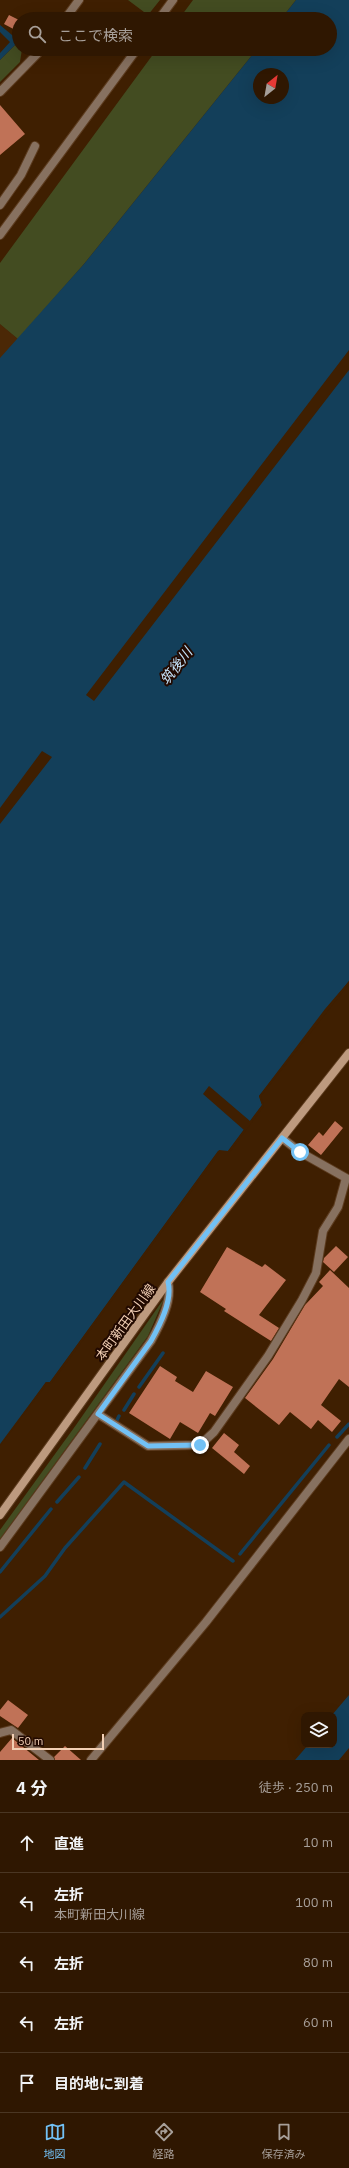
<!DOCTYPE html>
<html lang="ja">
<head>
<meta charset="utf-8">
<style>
	:root { --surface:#2f1701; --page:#37200b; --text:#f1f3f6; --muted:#a79f99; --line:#4a3623; --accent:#72c1f5 }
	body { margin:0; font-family:"IBM Plex Sans","Noto Sans JP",sans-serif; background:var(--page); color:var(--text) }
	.controls { position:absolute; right:12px; bottom:12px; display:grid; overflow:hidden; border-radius:8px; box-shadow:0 4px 16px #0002 }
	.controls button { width:36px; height:36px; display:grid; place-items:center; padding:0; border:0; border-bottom:1px solid var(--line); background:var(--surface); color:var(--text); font:20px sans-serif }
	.compass { position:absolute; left:253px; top:68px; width:36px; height:36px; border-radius:50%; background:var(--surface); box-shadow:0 4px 16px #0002; rotate:31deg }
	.scale { position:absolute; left:12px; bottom:10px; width:92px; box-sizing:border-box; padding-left:4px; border:2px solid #f2cfb4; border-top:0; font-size:11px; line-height:14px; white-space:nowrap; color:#f2cfb4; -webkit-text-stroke:3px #210900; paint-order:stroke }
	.stop { position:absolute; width:12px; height:12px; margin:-9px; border:3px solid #72c1f5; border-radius:50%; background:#fff }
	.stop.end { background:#72c1f5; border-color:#fff; box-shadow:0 1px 4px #0008 }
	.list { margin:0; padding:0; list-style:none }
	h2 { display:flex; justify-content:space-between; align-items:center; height:52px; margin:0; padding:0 16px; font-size:17px }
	h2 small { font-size:13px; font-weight:400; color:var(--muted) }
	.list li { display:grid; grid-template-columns:26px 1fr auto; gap:12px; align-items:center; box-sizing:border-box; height:60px; padding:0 16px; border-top:1px solid var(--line) }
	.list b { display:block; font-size:15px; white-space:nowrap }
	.list p { margin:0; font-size:13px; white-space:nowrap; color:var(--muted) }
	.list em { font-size:13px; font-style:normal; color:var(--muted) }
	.icon { flex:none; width:22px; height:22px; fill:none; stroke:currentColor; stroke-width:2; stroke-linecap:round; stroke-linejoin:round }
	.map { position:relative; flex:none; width:349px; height:1760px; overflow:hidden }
	.search { position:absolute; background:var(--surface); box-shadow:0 4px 16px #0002; left:12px; right:12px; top:12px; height:44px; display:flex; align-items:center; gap:10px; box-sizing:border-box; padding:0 14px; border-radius:22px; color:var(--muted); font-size:15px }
	.sheet { height:352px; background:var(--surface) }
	nav { display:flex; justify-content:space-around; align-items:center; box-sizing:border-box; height:56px; border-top:1px solid var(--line); background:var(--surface); font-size:11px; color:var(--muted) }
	nav a { display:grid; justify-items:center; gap:2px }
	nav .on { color:var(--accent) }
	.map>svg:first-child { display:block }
	.built { fill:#4b2806 }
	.green { fill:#434c21 }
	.water { fill:#133f5a; fill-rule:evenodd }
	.pier { fill:#3f1f01 }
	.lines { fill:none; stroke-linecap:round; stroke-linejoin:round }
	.stream { stroke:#133f5a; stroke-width:3.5 }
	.building { fill:#c07257 }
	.street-casing { stroke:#5c3b1e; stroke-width:10 }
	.secondary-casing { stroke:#5c3b1e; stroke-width:10 }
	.street { stroke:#877160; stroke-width:8 }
	.secondary { stroke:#bd9a7f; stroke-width:8 }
	.route { stroke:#72c1f5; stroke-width:5 }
	.labels { text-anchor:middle; stroke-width:4; stroke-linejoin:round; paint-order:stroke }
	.street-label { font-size:13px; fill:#f2cfb4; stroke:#210900 }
	.water-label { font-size:14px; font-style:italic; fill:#c7e6fd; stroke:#210900 }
</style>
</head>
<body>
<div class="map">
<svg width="349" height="1760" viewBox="0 0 349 1760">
	<rect width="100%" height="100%" fill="#3f1f01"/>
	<path class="built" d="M0,324L18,339L0,397Z"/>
	<path class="green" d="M128,0H160L148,15Z
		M193,0H296L281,19H179Z
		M17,43L19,49H22L20,62L0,82V60Z
		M157,49H257L84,264L18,339L0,324V263Z
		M165,1297L148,1336L0,1539V1530L76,1425Z"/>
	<path class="water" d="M296,0H349V981L259,1096L262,1105L228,1151H218L50,1382H46L0,1444V358L84,264L257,49H330V19H281ZM259,74H283V98H259Z
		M0,25L12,35L17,36L19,34V41L0,60V53L10,42L0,32Z
		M349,1695V1748L339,1760H295L308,1745H334V1715H332Z"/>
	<path class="pier" d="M349,350V370L94,701L86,695Z
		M42,751L52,757L0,824V808Z
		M349,981V984L261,1096L264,1106L230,1152H220L52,1383L47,1384L0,1446L46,1382H50L219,1150L228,1151L244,1130L203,1094L209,1086L250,1121L262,1105L259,1096L325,1009Z"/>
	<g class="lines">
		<path class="stream" d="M139,1387L163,1353
			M124,1410L134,1394
			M117,1420L119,1416
			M337,1437L349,1424
			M85,1468L100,1444
			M57,1502L79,1477
			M240,1554L329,1445
			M0,1572L51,1509
			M0,1617L45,1576L65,1548L124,1482L233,1561"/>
	</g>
	<path class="building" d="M9,15L19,20V32L4,24Z
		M0,105L25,134L0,155Z
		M335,1121L343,1128L321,1155L308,1145L319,1132L323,1136Z
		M336,1246L348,1257L334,1272L323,1262L324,1258Z
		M227,1247L262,1267L265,1264L286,1280L259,1315L279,1328L271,1341L224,1311L226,1309L200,1292Z
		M330,1270L349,1288V1387L339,1379L321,1405L341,1421L332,1432L318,1420L311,1429L290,1412L279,1425L245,1398L273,1359L305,1305L323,1286L319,1282Z
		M160,1366L177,1377L175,1381L193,1392L206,1371L233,1387L215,1416L210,1413L198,1433L180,1422L170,1439L129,1413Z
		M224,1433L239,1445L234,1452L250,1466L244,1474L212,1448Z
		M8,1700L28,1715L18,1728L0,1716V1710Z
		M12,1738L39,1760H0V1752Z
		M65,1746L81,1760H55L54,1757Z"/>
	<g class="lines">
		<defs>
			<path id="street" d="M65,19L79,0
				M159,19L173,0
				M0,92L42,49
				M0,205L21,175L35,146
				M0,235L137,49
				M98,1414L148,1446L200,1445L214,1432L268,1356L302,1300L316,1273L323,1231L338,1207L346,1178L300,1152L282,1138
				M0,1547L151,1341C160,1325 173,1300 168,1282
				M0,1733L11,1730L50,1760
				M91,1760L206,1622L349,1439"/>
			<path id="secondary" d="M0,1515L168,1282L349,1053"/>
		</defs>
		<use href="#street" class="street-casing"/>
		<use href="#secondary" class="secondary-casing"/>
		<use href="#street" class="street"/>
		<use href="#secondary" class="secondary"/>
	</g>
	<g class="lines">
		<path class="route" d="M200,1445L148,1446L98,1414L151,1341C160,1325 173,1300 168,1282L282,1138L300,1152"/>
	</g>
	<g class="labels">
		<g class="street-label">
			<text transform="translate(125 1322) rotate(-54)" y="5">本町新田大川線</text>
		</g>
		<g class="water-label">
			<text transform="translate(176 666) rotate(-52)" y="5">筑後川</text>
		</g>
	</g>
</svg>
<div class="controls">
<button><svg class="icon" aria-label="layers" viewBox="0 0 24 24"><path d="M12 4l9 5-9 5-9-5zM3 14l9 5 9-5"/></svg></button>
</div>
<svg class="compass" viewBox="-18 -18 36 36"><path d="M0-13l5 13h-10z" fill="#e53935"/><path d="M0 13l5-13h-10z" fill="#a79f99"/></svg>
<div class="scale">50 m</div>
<div class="stop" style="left:300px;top:1152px"></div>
<div class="stop end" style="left:200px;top:1445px"></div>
<div class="search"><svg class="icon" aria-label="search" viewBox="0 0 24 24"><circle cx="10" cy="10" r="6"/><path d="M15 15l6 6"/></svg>ここで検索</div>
</div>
<section class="sheet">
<h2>4 分<small>徒歩 · 250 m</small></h2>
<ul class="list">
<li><svg class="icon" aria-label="ahead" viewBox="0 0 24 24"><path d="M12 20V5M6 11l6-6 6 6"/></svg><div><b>直進</b></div><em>10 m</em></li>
<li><svg class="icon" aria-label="left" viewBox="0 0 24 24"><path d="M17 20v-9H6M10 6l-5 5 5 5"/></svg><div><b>左折</b><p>本町新田大川線</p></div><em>100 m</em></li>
<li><svg class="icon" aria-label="left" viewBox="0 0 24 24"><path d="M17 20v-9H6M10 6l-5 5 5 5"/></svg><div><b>左折</b></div><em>80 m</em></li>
<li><svg class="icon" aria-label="left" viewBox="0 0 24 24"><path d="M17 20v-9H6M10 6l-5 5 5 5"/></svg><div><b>左折</b></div><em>60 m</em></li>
<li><svg class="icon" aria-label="arrive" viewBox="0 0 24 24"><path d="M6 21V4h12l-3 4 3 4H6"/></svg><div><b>目的地に到着</b></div></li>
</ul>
</section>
<nav>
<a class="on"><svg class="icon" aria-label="map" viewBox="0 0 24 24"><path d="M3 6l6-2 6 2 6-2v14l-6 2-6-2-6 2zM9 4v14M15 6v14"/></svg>地図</a>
<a><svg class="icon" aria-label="directions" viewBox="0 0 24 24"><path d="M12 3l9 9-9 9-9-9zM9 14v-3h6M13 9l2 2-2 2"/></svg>経路</a>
<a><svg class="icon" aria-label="saved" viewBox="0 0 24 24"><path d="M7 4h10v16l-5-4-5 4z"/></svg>保存済み</a>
</nav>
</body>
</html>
